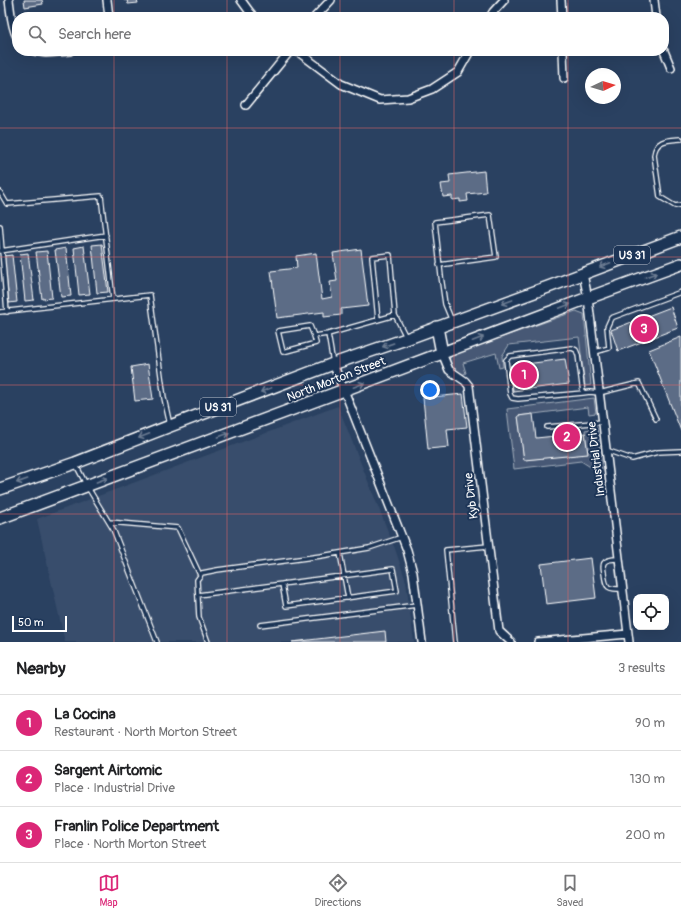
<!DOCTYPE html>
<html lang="en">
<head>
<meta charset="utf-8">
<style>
	:root { --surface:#fff; --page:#f2f2f2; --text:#202124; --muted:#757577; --line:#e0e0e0; --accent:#db2777 }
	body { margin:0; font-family:Pangolin,sans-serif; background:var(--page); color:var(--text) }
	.controls { position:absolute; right:12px; bottom:12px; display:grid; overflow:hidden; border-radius:8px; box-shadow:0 4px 16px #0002 }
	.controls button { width:36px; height:36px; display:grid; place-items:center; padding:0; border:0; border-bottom:1px solid var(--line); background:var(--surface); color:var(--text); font:20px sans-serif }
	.compass { position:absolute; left:585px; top:68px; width:36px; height:36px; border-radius:50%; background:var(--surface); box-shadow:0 4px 16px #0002; rotate:86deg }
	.scale { position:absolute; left:12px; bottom:10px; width:55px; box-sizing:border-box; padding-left:4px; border:2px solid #fff; border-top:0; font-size:11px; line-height:14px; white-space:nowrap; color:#fff; -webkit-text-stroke:3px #1d3557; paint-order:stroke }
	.you { position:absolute; left:430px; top:390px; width:14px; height:14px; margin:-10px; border:3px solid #fff; border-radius:50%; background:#1a73e8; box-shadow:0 0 0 6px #1a73e833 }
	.badge { display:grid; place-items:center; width:26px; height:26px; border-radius:50%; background:var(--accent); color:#fff; font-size:13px; font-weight:700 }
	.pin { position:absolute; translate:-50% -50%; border:2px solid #fff; box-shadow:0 1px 4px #0006 }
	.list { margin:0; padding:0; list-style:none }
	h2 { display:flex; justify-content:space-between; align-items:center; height:52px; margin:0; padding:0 16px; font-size:17px }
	h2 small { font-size:13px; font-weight:400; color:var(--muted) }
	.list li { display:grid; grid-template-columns:26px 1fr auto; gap:12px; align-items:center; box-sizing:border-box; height:56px; padding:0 16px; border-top:1px solid var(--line) }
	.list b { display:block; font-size:15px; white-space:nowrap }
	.list p { margin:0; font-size:13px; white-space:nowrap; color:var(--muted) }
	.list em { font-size:13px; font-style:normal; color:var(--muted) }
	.icon { flex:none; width:22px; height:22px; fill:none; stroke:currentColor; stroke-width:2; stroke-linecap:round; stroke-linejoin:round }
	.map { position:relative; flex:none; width:681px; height:642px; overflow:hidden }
	.search { position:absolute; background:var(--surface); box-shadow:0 4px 16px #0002; left:12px; right:12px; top:12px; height:44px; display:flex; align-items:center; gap:10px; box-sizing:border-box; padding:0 14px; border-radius:16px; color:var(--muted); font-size:15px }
	.sheet { height:220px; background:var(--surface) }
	nav { display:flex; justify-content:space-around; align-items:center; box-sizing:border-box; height:56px; border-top:1px solid var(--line); background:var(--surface); font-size:11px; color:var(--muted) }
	nav a { display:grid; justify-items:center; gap:2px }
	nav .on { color:var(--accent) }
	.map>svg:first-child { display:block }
	.built { fill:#394e6c }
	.green { fill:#465975; stroke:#a2acba }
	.building { fill:#5b6c86; stroke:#fff }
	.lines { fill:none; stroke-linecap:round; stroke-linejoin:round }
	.lane-casing { stroke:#fff; stroke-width:6 }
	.street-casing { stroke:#fff; stroke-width:10 }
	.primary-casing { stroke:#fff; stroke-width:14 }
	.lane { stroke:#1d3557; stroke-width:3.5 }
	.street { stroke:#1d3557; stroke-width:7 }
	.primary { stroke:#1d3557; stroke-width:11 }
	.oneway { stroke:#6c7c92 }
	.grid { fill:none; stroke:#e26868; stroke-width:1; stroke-opacity:0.55 }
	.labels { text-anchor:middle; stroke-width:4; stroke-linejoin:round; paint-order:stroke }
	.shield { fill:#1d3557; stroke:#bbc2cd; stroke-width:1 }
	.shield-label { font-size:11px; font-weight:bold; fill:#fff }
	.street-label { font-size:12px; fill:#fff; stroke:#1d3557 }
</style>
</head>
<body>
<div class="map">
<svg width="681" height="642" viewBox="0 0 681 642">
	<rect width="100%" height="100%" fill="#2a4161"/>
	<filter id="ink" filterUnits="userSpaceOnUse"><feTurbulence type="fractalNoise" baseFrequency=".025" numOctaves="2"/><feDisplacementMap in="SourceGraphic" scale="8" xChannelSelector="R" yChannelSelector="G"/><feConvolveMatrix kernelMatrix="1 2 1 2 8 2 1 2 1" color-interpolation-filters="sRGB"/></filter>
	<g filter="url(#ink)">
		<path class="built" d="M338,406L395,549L406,582L414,642H65L37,519Z"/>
		<path class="green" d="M576,311L584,314L591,385L585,386L579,337L509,345L502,356L503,367L499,368L496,353L463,363L466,373L462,375L450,368L448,361L452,355Z
			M594,398L596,413L589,414L588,407L518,416L524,460L588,453L585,430L597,428L602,469L595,470L581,461L514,469L507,409Z"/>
		<path class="building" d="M24,0H42L43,4L25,7Z
			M124,0H137L138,3L128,4L127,0Z
			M484,171L486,192L467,194L468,201L460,202V199L452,200V196L443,197L441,184L450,183L449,175Z
			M102,244L108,292L97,293L92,245Z
			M84,246L90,294L79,295L74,248Z
			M66,248L71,296L61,297L55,250Z
			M361,249L368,306L341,309V315L324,317V312L277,318L271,271L297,268L296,256L316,253L322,299L332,297L330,282L337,281L333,253Z
			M47,251L52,298L42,299L36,252Z
			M28,253L34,300L25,301L20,254Z
			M12,255L17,302L9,303L4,256Z
			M671,307L678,328L618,351L611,330Z
			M681,337V431L649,350Z
			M565,359L569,384L513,391L510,366Z
			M148,364L153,399L135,401L131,367Z
			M463,394L467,427L447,429L449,447L428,449L423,398Z
			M533,414L536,438L585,433L588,454L524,460L518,416Z
			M591,558L596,598L546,604L541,564Z
			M385,631L386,642H292Z"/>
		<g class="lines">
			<defs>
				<path id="lane" d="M681,139C669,140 656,139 654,155L660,197L675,206L681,205
					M0,192L7,204L101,196L113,299
					M0,226L7,312
					M0,251L106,235
					M439,265L496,257L490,215L435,222L441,276L445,304L452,321
					M0,312L150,295L164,398L170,425
					M395,315L406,337
					M314,336L316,343L283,352L278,331L310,326L314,336L328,334
					M595,352L609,348L607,327L611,318L681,292
					M333,363L328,334L395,315L390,255L372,257L378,320
					M583,393L578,355L576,350L572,348L510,356L506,360L510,394L512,398L518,399L583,393L590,392L599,393L639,383L656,419
					M547,427L603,422
					M606,450L632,459L658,452L681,451
					M76,465L87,486L113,529L157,642
					M109,522L178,528L200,575
					M340,553L348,598
					M619,559C615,559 606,559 604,563C602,566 604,570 604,573C606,589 607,589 623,589
					M198,595L282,584L286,606L397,591L393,569L282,584
					M260,625L417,605
					M208,642L199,617L197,580L202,573L217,570L321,556L369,548L402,537
					M455,642L446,550L488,546"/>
				<path id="street" d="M9,0C11,13 11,26 17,37
					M107,0L109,17
					M241,0L249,11L254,17
					M561,0L562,17
					M654,0L656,17
					M315,17L331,0
					M490,17L493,12L504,0
					M34,51L46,53L70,51
					M297,51L341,84L380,100L408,98L432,89L458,72L470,51
					M563,51L564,78
					M664,51L671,68
					M246,105L290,51
					M583,274L588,298L629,642
					M442,353L449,370L465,381L469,386L499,631L511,642
					M333,364L344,390L407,550L413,573L422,642
					M538,642L628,634"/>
				<path id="primary" d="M437,327L442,353
					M0,489L75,463L170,426L333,364L406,339L548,287L681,237
					M0,518L344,390L588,298L681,264"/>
			</defs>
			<use href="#lane" class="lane-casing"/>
			<use href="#street" class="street-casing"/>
			<use href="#primary" class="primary-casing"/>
			<use href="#lane" class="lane"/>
			<use href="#street" class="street"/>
			<use href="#primary" class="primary"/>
		</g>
		<defs><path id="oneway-shaft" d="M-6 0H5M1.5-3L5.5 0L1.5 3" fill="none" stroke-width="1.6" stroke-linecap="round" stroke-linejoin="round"/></defs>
		<g class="oneway">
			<use href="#oneway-shaft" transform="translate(605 265) rotate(159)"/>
			<use href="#oneway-shaft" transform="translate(651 275) rotate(-20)"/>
			<use href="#oneway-shaft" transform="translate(507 302) rotate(160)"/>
			<use href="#oneway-shaft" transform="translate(565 306) rotate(-21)"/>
			<use href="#oneway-shaft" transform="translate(478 339) rotate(-21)"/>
			<use href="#oneway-shaft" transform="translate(388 345) rotate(161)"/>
			<use href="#oneway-shaft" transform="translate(359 385) rotate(-21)"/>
			<use href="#oneway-shaft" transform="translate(266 390) rotate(159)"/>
			<use href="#oneway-shaft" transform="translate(224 435) rotate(-20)"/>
			<use href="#oneway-shaft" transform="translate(144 436) rotate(159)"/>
			<use href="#oneway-shaft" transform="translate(102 480) rotate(-20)"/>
			<use href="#oneway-shaft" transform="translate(22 481) rotate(161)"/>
		</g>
	</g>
	<path class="grid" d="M114,0V17M227,0V17M340,0V17M454,0V17M568,0V17M114,51V642M227,51V642M340,51V642M454,51V642M568,51V642M0,128H681M0,257H681M0,385H681M0,514H681"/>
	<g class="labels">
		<g class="shield">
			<rect x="614" y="246" width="36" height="18" rx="3"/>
			<rect x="200" y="398" width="36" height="18" rx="3"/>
		</g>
		<g class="shield-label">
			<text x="632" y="259">US 31</text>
			<text x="218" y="411">US 31</text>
		</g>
		<g class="street-label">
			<text transform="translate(336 379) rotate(-21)" y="4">North Morton Street</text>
			<text transform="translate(596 459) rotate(-97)" y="4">Industrial Drive</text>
			<text transform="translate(471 496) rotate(-97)" y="4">Kyb Drive</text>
		</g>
	</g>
</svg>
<div class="controls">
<button><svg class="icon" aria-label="locate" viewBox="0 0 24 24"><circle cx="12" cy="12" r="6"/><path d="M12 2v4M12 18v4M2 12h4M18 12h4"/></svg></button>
</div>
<svg class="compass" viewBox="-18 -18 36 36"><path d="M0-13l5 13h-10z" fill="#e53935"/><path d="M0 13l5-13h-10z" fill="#757577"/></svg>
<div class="scale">50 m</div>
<div class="you"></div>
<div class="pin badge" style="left:524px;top:375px">1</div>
<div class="pin badge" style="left:567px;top:437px">2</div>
<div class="pin badge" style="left:644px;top:329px">3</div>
<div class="search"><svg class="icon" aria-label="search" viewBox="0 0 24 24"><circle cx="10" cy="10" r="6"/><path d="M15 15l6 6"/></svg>Search here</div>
</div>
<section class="sheet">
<h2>Nearby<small>3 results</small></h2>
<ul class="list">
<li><span class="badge">1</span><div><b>La Cocina</b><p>Restaurant · North Morton Street</p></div><em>90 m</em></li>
<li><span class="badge">2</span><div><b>Sargent Airtomic</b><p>Place · Industrial Drive</p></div><em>130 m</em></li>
<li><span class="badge">3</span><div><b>Franlin Police Department</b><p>Place · North Morton Street</p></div><em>200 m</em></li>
</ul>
</section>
<nav>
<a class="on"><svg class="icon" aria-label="map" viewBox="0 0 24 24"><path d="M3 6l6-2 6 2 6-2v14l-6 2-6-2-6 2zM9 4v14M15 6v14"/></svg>Map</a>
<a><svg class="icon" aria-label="directions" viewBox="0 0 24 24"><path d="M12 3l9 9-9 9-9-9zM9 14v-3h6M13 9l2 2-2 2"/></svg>Directions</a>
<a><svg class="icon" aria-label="saved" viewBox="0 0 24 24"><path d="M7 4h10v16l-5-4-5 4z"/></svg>Saved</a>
</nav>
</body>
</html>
